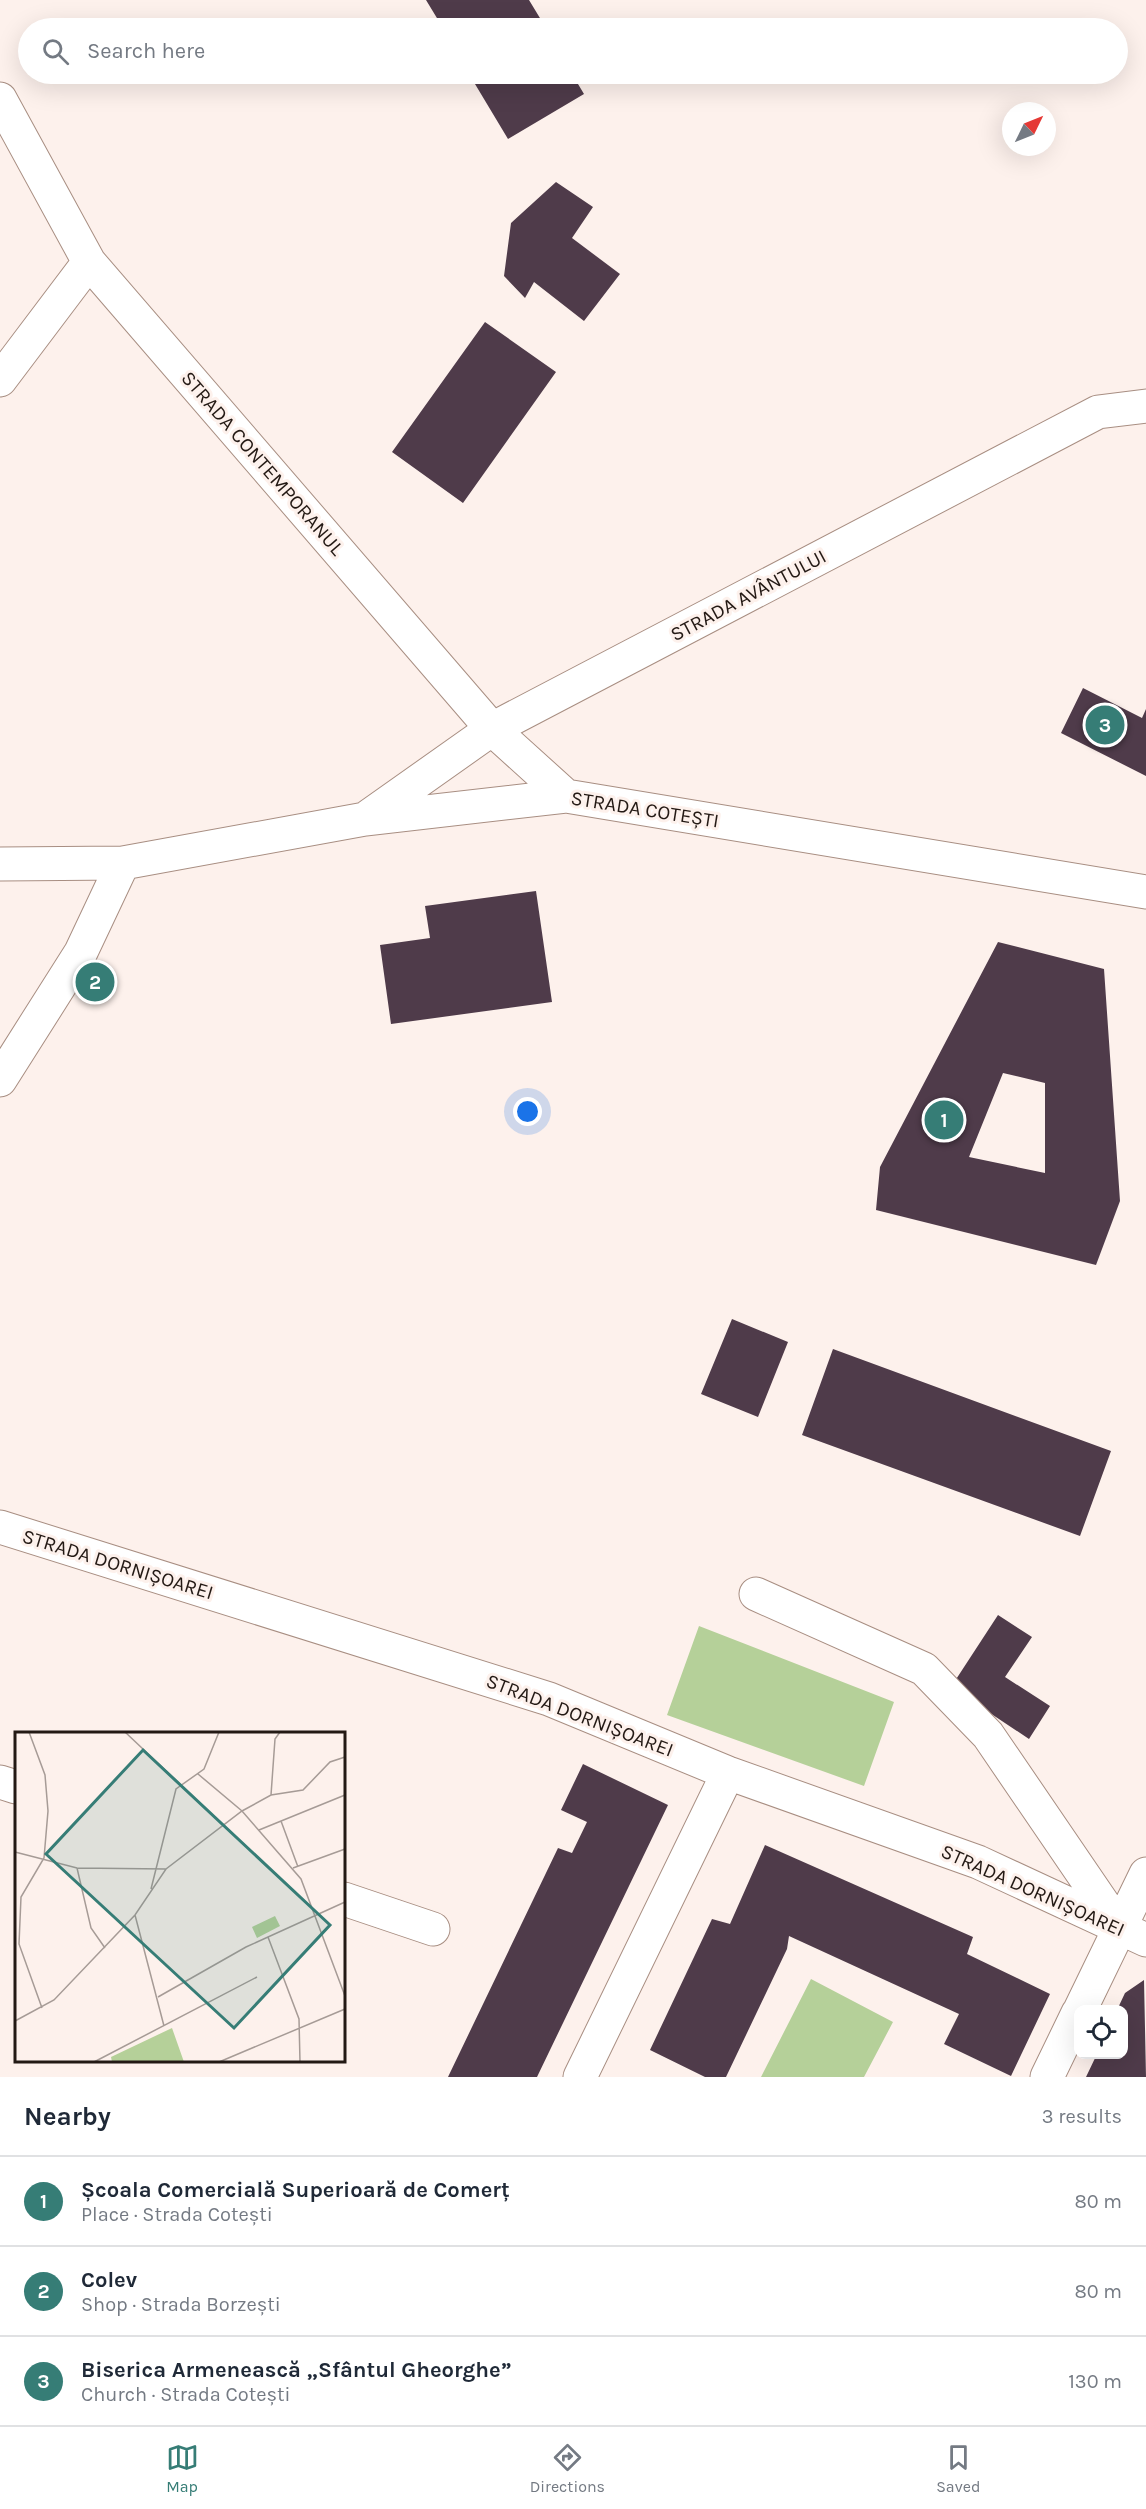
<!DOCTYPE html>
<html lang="en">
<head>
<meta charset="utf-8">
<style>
	:root { --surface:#fff; --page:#f6f6f7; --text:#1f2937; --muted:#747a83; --line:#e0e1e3; --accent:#367d76 }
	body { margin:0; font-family:Karla,sans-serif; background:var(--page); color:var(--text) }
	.controls { position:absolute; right:18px; bottom:18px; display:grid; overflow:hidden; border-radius:12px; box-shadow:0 6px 24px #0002 }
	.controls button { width:54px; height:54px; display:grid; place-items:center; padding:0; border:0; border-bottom:2px solid var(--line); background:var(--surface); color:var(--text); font:30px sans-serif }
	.compass { position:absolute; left:1002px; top:102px; width:54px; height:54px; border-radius:50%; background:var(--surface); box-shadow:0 6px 24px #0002; rotate:47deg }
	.you { position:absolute; left:528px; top:1112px; width:21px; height:21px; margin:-15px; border:4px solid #fff; border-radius:50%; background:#1a73e8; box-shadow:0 0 0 9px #1a73e833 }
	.badge { display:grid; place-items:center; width:39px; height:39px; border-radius:50%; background:var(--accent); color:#fff; font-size:20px; font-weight:700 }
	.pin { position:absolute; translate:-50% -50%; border:3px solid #fff; box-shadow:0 2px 6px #0006 }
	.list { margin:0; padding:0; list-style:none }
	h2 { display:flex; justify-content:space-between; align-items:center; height:78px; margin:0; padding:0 24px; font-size:26px }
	h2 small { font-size:20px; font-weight:400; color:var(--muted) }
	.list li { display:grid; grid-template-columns:39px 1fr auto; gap:18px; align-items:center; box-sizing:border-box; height:90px; padding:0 24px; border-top:2px solid var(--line) }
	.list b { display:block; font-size:22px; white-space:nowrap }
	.list p { margin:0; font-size:20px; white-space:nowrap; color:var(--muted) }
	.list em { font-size:20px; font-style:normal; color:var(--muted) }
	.icon { flex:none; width:33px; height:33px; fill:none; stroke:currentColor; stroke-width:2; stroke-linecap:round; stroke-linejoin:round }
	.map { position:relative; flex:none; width:1146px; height:2077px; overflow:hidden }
	.search { position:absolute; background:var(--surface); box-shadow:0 6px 24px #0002; left:18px; right:18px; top:18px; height:66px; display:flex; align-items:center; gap:15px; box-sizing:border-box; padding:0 21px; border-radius:33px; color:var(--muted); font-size:22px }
	.sheet { height:348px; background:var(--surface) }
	nav { display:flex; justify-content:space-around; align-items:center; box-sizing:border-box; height:84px; border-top:2px solid var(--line); background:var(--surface); font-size:16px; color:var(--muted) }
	nav a { display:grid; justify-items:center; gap:3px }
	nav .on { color:var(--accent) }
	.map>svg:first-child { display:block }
	.green { fill:#b5d099 }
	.building { fill:#4f3b4a; fill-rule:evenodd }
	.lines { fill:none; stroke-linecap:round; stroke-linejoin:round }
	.minor-casing { stroke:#a88e82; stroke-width:35 }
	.minor { stroke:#fff; stroke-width:33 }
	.labels { text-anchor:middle; stroke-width:6; stroke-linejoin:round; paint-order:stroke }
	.street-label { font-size:20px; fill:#231914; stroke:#fdf1ec }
	.inset-road { fill:none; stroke:#a69b96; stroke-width:1.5 }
	.view { fill:#367d76; fill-opacity:0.15; stroke:#367d76; stroke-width:3 }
	.inset-edge { fill:none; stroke:#231914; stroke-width:3 }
</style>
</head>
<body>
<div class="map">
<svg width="1146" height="2077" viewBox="0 0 1146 2077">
	<rect width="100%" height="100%" fill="#fdf1ec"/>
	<path class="green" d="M699,1626L894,1702L864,1786L667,1715Z
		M811,1979L893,2022L864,2077H761Z"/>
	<path class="building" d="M426,0H529L546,28H443Z
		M469,74H572L584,94L508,139Z
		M556,182L593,207L572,238L620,274L584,321L534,282L525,298L504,276L511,223Z
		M485,322L556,372L463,503L392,452Z
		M1083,688L1142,718L1146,709V776L1061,733Z
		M536,891L552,1002L391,1024L380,945L430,938L425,906Z
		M998,942L1104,969L1120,1201L1096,1265L876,1210L880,1167ZM1003,1073L1045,1083V1173L969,1157Z
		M732,1319L788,1342L758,1417L701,1394Z
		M833,1349L1111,1451L1080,1536L802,1435Z
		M998,1615L1032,1637L1005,1677L1050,1706L1029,1739L951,1687Z
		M583,1764L668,1805L537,2077H448L558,1848L572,1853L587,1822L561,1810Z
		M765,1845L973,1937L967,1954L1050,1994L1011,2076L944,2044L959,2014L789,1936L787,1949L726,2077H705L650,2050L712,1919L730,1924Z
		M1144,1980L1146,2077H1086L1097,2054H1124V2010H1117L1125,1993Z"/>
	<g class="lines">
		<defs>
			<path id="minor" d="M0,99L89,262L492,729L566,796
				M0,380L89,262
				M369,816L492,729L1098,412L1146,406
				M0,864L123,863L365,819L566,796L1146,892
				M0,1080L81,952L123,863
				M0,1527L549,1699L728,1773L978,1862L1146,1940
				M756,1594L924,1669L988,1735L1119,1927
				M0,1782L16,1787
				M344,1899L433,1929
				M1080,2010L1146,1874
				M580,2077L728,1773
				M1047,2077L1078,2013"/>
		</defs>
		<use href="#minor" class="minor-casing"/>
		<use href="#minor" class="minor"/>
	</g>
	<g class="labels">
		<g class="street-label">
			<text transform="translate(263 463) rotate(49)" y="7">STRADA CONTEMPORANUL</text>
			<text transform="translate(748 595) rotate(-28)" y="7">STRADA AVÂNTULUI</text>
			<text transform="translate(645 809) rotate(9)" y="7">STRADA COTEȘTI</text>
			<text transform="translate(118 1564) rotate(17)" y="7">STRADA DORNIȘOAREI</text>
			<text transform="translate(580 1715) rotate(21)" y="7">STRADA DORNIȘOAREI</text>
			<text transform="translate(1033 1890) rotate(24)" y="7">STRADA DORNIȘOAREI</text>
		</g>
	</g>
	<g transform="translate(15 1732)">
		<rect width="330" height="330" fill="#fdf1ec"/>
		<path d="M260,184L265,194L242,206L237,195ZM157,296L169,330H97L96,325Z" fill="#b5d099"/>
		<path class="inset-road" d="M14,0L30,43L33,79L29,126L6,165L4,212L27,276M110,0L165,52M183,42L227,79L286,147L330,264M256,63L260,7L265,0M266,89L283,135M244,98L330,63M0,120L62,136L151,137M62,136L76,196L90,216M278,136L330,117M136,157L161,57L189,37L204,0M120,183L149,294M253,205L284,287L285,330M143,265L231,215L330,170M0,289L39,268L120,183L151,137L227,79L256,63L288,58L315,30L330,25M79,330L242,245M204,330L330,277"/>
		<path class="view" d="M128,18L315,193L219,296L31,122Z"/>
		<rect width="330" height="330" class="inset-edge"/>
	</g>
</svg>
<div class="controls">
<button><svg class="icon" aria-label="locate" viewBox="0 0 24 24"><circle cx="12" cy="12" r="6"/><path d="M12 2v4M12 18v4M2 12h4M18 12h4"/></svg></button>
</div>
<svg class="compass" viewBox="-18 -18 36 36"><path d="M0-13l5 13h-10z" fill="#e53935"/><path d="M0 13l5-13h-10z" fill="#747a83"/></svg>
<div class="you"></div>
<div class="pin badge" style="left:944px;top:1120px">1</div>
<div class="pin badge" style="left:95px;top:982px">2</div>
<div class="pin badge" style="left:1105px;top:725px">3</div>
<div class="search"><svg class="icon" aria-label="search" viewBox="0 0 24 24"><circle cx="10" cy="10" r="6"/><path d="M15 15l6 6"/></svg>Search here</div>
</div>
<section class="sheet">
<h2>Nearby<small>3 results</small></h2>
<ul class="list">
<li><span class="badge">1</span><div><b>Școala Comercială Superioară de Comerț</b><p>Place · Strada Cotești</p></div><em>80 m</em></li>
<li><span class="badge">2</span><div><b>Colev</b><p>Shop · Strada Borzești</p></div><em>80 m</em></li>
<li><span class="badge">3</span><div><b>Biserica Armenească „Sfântul Gheorghe”</b><p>Church · Strada Cotești</p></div><em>130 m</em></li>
</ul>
</section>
<nav>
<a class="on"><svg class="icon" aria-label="map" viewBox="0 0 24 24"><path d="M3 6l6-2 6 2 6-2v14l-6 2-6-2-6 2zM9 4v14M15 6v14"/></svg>Map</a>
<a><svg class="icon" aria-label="directions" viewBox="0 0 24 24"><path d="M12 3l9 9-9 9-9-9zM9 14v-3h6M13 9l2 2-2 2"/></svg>Directions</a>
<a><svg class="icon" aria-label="saved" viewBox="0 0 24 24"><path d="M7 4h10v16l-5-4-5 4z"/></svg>Saved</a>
</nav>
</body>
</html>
